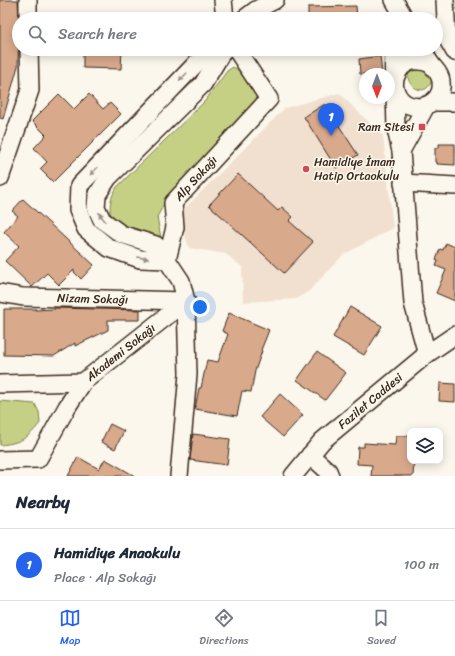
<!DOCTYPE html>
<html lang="en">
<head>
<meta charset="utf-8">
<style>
	:root { --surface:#fff; --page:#f2f2f3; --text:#1f2937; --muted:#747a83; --line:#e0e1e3; --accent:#2563eb }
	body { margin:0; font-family:Sriracha,sans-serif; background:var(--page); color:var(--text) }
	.controls { position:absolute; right:12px; bottom:12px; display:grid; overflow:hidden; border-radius:8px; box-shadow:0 2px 10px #0003 }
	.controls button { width:36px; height:36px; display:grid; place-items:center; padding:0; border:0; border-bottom:1px solid var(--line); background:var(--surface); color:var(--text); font:20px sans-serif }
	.compass { position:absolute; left:359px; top:68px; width:36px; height:36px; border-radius:50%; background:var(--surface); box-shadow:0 2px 10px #0003; rotate:180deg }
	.you { position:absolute; left:200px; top:307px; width:14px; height:14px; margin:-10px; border:3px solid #fff; border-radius:50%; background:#1a73e8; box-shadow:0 0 0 6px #1a73e833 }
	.badge { display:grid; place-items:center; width:26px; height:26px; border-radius:50%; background:var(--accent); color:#fff; font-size:13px; font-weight:700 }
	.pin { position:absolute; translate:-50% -33px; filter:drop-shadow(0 1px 2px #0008) }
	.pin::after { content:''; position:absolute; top:21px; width:14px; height:12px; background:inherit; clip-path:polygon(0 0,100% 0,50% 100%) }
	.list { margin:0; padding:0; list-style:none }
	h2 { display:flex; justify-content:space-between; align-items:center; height:52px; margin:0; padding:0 16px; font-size:17px }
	h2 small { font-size:13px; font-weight:400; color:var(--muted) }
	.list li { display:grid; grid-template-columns:26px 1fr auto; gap:12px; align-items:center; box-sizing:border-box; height:72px; padding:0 16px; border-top:1px solid var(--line) }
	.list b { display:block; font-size:15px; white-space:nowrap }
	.list p { margin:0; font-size:13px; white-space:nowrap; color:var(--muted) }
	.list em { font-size:13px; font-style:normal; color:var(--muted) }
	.icon { flex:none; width:22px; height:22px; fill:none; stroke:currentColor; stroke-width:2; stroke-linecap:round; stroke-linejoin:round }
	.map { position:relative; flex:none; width:455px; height:476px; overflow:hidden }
	.search { position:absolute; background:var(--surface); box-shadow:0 2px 10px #0003; left:12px; right:12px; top:12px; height:44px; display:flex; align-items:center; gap:10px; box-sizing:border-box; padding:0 14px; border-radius:22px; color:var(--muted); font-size:15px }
	.sheet { height:124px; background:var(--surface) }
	nav { display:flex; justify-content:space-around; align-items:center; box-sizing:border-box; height:56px; border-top:1px solid var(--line); background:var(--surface); font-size:11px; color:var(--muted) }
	nav a { display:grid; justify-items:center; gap:2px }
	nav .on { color:var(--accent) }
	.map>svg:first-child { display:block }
	.built { fill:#f1e0cf }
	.green { fill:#c5d084; stroke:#807d51 }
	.building { fill:#d9a98c; stroke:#3b2a1e }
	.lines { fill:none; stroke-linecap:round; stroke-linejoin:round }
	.minor-casing { stroke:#3b2a1e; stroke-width:20 }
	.minor { stroke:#fbf7ec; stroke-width:17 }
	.oneway { fill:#9b9085 }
	.poi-dot { fill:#d1495b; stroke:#fbf7ec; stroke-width:1.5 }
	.labels { text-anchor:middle; stroke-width:3; stroke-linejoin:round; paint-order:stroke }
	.poi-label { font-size:12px; fill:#3b2a1e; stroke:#fbf7ec; text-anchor:end }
	.street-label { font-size:12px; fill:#3b2a1e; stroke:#fbf7ec }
</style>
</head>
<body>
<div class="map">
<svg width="455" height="476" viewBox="0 0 455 476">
	<rect width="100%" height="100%" fill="#fbf7ec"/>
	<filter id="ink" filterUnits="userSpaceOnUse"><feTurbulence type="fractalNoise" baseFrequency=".025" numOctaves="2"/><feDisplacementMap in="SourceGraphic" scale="8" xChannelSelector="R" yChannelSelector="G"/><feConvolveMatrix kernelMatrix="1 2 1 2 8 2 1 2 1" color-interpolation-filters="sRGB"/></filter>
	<g filter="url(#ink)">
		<path class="built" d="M339,93L383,136L393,228L343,255L309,291L296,299L243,302L242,267L226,254L189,248L179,214L285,108Z"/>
		<path class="green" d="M420,66L432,77C428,108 389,74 420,66Z
			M233,67C242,71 255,92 258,102L236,128L171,191L157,217L161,238C142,234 124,228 110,213C110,201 111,197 117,187L205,101L227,71Z
			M0,401L35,404L39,412L40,423C28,439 19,443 0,445Z"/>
		<path class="building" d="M0,0H18L19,23L18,66L3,119L0,118Z
			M356,6L357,19H308V7Z
			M83,49H122L121,69L83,68Z
			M380,56L382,74H360L359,59Z
			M59,94L74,109L89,94L103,109L110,103L121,114L53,182L40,169L47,162L34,148L46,135L32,121Z
			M325,104L358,155L336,168L304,117Z
			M439,144H455V165L437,164V162H435V148H439Z
			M238,174L278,211L282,207L293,217L289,221L313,242L284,273L209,205Z
			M23,199L94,265L81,279L74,272V270L59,285L47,273L32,287L5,261L19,246L4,232L18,216L12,211Z
			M446,243L455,247V301L436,293L446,270L436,266L438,261L436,260L440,249L443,250Z
			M350,307L382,326L364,355L333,337Z
			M54,308L140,310V320H108V330L75,346V343L54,356L4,355V309H36L35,310L55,309Z
			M229,313L269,330L261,350L262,351L255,371L251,392L242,391L237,416L195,409L199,388H201L207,360L218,362L228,334L222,331Z
			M317,352L346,373L325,400L297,380Z
			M440,383L455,384V402L439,401Z
			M280,394L303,415L283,437L260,417Z
			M110,424L124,431L115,449L101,442Z
			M193,434L230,439L227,465L190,460Z
			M396,436H410V461H414L413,476H371L372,465L357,464L358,447H364V443L395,445Z
			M78,457L99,469L105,459L135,476H68Z"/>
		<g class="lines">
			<defs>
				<g id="minor">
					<path d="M28,0V19"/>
					<path d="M223,0L225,19"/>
					<path d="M394,0L405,19"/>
					<path d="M445,0L447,38L455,52"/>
					<path d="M244,19L256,10L275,0"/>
					<path d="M394,49C394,61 392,81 396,92C406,117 445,108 441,81C440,72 434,69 430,63C427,58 425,53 422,49"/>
					<path d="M394,83C398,63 413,56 431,64"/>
					<path d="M395,91L396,129L401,151L413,303L427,354"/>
					<path d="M433,102H455"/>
					<path d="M401,151L426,106"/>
					<path d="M0,178L30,90L29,49"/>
					<path d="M403,183L455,186"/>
					<path d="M167,260L140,259L109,248L86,229L78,210L79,186L210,49"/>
					<path d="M167,260L156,245L121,234L102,220L96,207L97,195L108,178L203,84L224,49"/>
					<path id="s1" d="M0,293L23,297L186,301"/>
					<path id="s2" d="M0,384L83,382L186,301"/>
					<path d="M310,455L328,471L330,476"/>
					<path d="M0,460L38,459L67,407L83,382"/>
					<path id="s3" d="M179,476L188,374L186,301L181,281L167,260L175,227L173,203L269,99L236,49"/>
					<path id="s4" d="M293,476L322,441L427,354L455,335"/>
				</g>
			</defs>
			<use href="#minor" class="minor-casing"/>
			<use href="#minor" class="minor"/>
		</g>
		<defs><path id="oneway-solid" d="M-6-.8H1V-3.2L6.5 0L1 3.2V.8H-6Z"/></defs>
		<g class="oneway">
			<use href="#oneway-solid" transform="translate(183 77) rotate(134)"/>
			<use href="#oneway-solid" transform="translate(94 171) rotate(134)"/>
			<use href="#oneway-solid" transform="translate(102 217) rotate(-127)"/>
			<use href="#oneway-solid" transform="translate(143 258) rotate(9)"/>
		</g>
	</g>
	<g class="poi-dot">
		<rect x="418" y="123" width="8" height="8" rx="2"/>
		<circle cx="306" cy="169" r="4"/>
	</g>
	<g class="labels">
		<g class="poi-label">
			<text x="414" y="131">Ram Sitesi</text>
			<text x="314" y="166" text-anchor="start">Hamidiye İmam<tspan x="314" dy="14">Hatip Ortaokulu</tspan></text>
		</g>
		<g class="street-label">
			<text dy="4" stroke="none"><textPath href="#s3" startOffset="313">Alp Sokağı</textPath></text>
			<text dy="4" stroke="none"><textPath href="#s1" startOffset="93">Nizam Sokağı</textPath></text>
			<text dy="4" stroke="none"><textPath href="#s2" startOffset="131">Akademi Sokağı</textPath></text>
			<text dy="4" stroke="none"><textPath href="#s4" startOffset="108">Fazilet Caddesi</textPath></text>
		</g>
	</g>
</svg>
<div class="controls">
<button><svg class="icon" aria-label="layers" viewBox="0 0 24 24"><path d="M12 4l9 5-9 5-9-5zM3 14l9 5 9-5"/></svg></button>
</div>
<svg class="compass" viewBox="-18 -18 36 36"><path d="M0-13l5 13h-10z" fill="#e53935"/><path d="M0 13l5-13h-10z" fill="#747a83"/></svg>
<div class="you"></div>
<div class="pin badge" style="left:331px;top:136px">1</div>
<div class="search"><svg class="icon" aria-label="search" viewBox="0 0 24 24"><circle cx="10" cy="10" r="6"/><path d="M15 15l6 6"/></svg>Search here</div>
</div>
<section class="sheet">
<h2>Nearby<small></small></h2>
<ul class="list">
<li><span class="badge">1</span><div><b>Hamidiye Anaokulu</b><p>Place · Alp Sokağı</p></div><em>100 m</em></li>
</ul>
</section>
<nav>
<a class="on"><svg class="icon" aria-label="map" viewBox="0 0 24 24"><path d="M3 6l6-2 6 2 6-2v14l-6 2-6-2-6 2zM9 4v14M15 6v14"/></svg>Map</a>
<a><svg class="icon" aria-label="directions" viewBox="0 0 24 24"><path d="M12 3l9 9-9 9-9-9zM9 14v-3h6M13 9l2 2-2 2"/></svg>Directions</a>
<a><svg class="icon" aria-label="saved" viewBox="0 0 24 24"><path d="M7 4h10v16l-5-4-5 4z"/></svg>Saved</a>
</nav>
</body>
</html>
